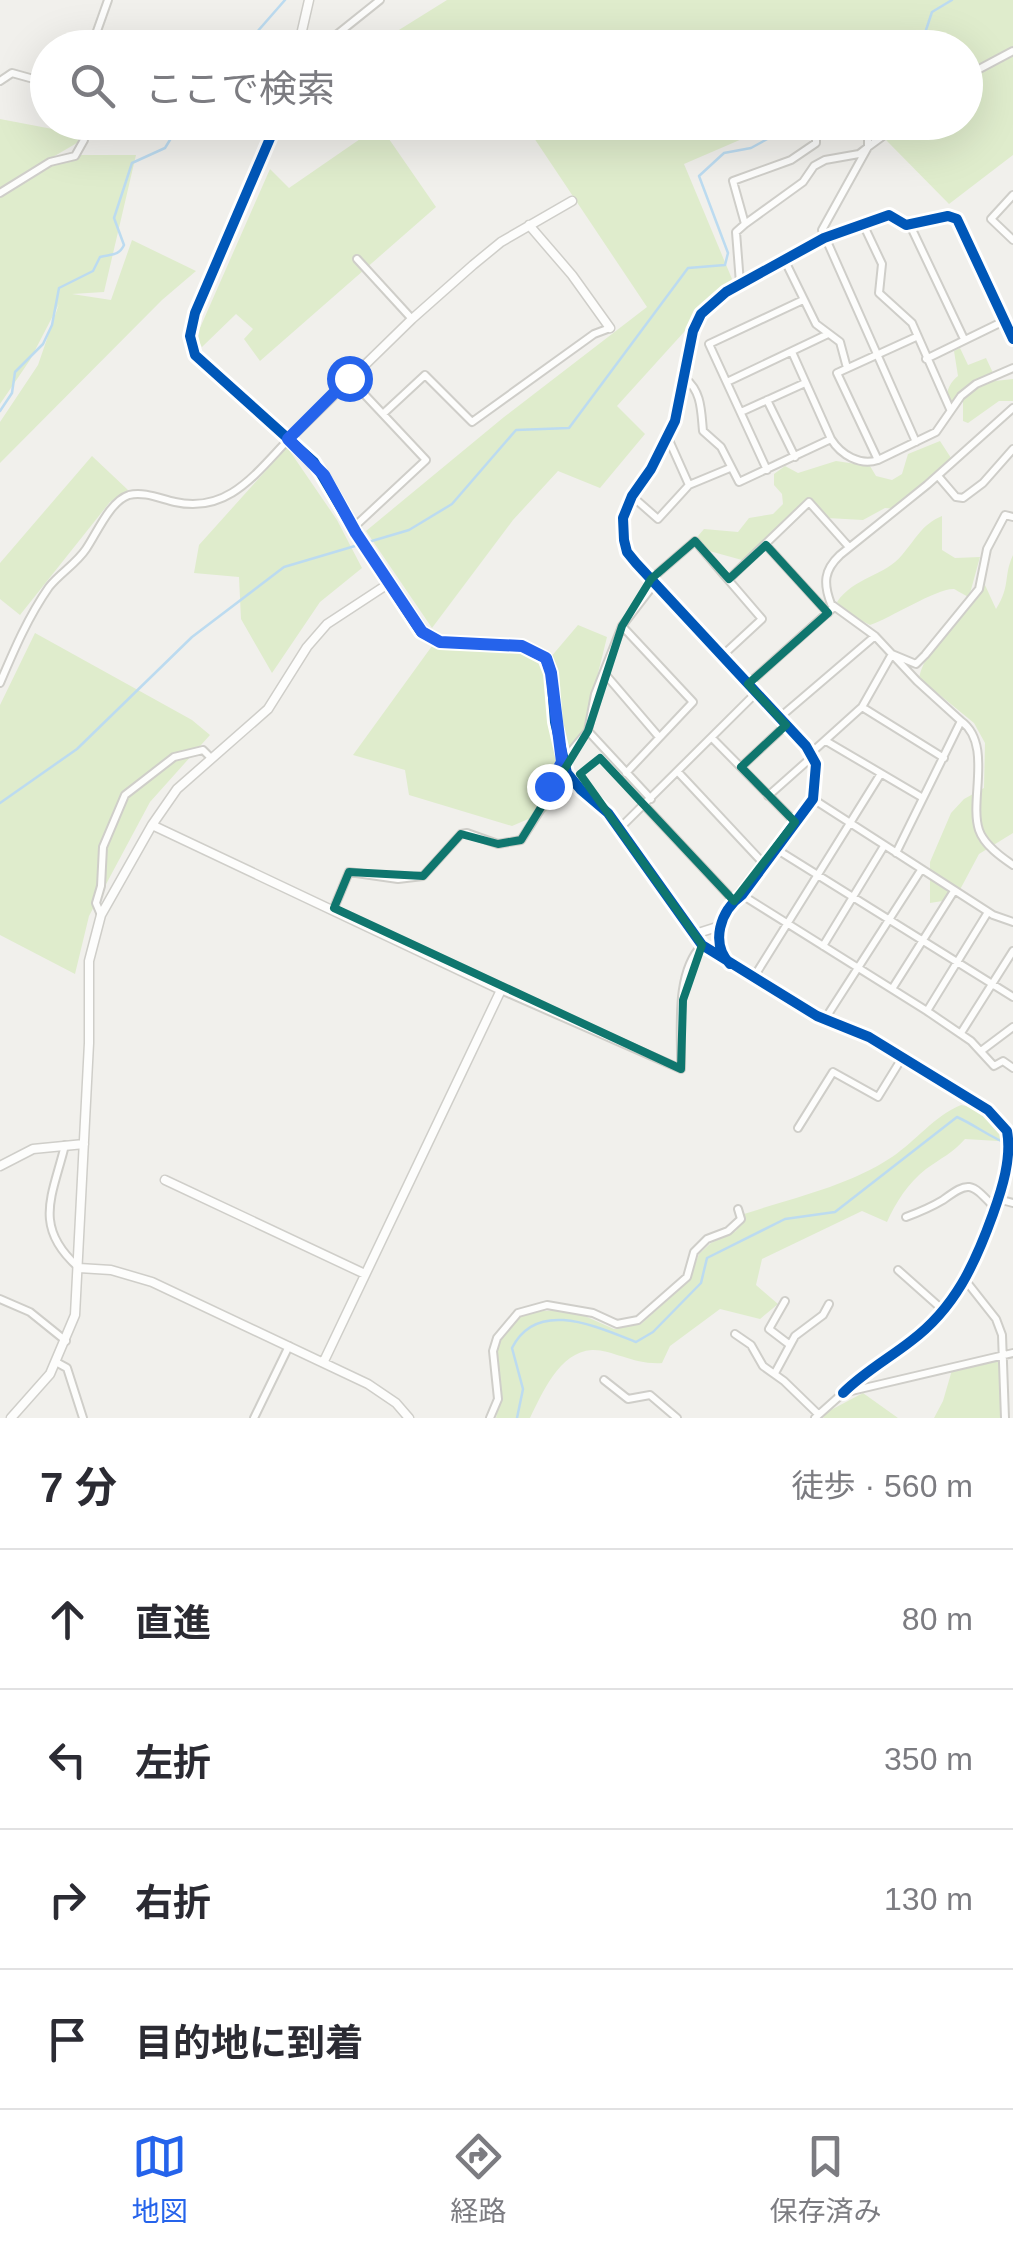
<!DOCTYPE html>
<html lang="ja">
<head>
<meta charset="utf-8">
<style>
	:root { --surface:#fff; --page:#f2f2f3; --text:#2b2b33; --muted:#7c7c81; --line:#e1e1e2; --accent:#2563eb }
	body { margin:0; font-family:Helvetica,"Noto Sans JP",sans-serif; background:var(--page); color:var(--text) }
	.stop { position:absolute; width:30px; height:30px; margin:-22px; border:8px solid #2563eb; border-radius:50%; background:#fff }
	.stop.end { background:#2563eb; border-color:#fff; box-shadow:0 2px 10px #0008 }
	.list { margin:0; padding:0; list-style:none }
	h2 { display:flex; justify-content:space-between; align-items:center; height:130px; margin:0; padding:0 40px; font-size:42px }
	h2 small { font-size:32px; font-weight:400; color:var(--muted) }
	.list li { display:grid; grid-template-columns:65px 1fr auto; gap:30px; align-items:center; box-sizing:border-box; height:140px; padding:0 40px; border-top:2px solid var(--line) }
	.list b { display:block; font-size:38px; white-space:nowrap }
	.list em { font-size:32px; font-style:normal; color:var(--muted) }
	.icon { flex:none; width:55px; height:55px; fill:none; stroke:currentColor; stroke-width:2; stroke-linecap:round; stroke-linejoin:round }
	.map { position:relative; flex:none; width:1013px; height:1418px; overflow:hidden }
	.search { position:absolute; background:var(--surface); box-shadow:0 10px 40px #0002; left:30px; right:30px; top:30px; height:110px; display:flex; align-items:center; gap:25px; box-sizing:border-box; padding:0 35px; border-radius:55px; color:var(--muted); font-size:38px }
	.sheet { height:690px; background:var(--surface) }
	nav { display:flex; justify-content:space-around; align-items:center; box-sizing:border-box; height:140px; border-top:2px solid var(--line); background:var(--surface); font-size:28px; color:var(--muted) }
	nav a { display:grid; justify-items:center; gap:5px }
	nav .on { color:var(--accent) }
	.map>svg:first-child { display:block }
	.green { fill:#dfeccc }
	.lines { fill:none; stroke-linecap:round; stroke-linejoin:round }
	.stream { stroke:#bcdbf0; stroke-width:2.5 }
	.minor-casing { stroke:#cfcec9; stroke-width:10 }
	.tertiary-casing { stroke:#cfcec9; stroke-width:11 }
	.minor { stroke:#fdfdfc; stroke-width:6 }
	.tertiary { stroke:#fdfdfc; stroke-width:8 }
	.cycleway-casing { stroke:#fff; stroke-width:16 }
	.cycleway { stroke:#0057b8; stroke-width:10 }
	.route { stroke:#2563eb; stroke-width:12 }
	.marked { fill:none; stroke:#0f766e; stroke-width:8; stroke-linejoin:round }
</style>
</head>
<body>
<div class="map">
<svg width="1013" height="1418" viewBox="0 0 1013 1418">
	<rect width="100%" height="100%" fill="#f1f0ec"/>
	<path class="green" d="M447,0H1013V155L949,204L886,140L908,123L966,122V48H370Z
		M0,119L89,136L27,172L79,155H136L104,292L72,294L111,300L132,240L196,271L162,300L0,463V422L38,365L59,304L30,360L0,404V197L12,182L0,192Z
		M350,123H384L380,126L436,207L260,361L244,339L253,329L236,314L202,347L196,337L270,169L289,188L363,137Z
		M524,123H779L684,164L732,279L617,406L645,434L600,488L558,471L513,520L432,628L366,531L504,417L647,307Z
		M960,348L968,365L986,358L994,375L986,382L1013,379V401H999L968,423L963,421V400L966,396L948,406C945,394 948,384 958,376L954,351Z
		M940,441L953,461L897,509L885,508L863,520L827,518L809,500L775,536L742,560L702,549L698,536L704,529L738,532L749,518L773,514L783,504L782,494L774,485V474L785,466L798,473L836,461L870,466L876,476L892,480L902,474L908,454Z
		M287,447L337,520L362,568L320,602L272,673L241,619L239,577L194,573L199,545Z
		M92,456L128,490L110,502L20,615L0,599V563Z
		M942,516V550L955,558L980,557L969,597C966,596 956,590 954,589C937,588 891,618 870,625L850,615L837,602C854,577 885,576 902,555C916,539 921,525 942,516Z
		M1013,555V833L979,854L955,899L930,903V862L951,813L964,799L984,788L985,743L974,723L919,678C927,640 970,618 985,585L996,609C1011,585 1003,577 1013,555Z
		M578,625L607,637L584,730L557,761L547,811L512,826L409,795L405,770L353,755L432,646L511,650L550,658Z
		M35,633L192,720L210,735L150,802L89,916L75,974L0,935V705Z
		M961,1105C982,1108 990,1119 1003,1135L998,1141L965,1139C953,1153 941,1158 926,1169C908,1183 896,1202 887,1222L862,1211L762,1259L756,1285L778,1304L760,1319L720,1309L670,1346L662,1363C634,1365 611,1349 592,1350C559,1352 542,1394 530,1418H496C504,1389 492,1385 493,1363C494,1346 509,1327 518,1313L569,1309L614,1329L641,1324L689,1281L699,1254L711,1243L736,1231L744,1214C792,1198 849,1186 892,1157C916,1141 934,1116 961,1105Z
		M1002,1360V1418H934L943,1401L952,1370Z
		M863,1393L898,1418H823L827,1412Z"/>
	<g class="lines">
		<path class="stream" d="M243,48L285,0
			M934,48L925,33L932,12L952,0
			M0,411L12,393L15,372L43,344L52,325L59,288L93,271L100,257C111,254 119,256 124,245L114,218L132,163L165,148L181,122
			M0,803L77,749L192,637L284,567L409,530L452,504L516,430L569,428L688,268L725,265L728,253L699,176L724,153L751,148L798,122
			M517,1418L523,1389L512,1348C537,1298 597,1327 636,1342L653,1332L701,1283L707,1258L785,1219L835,1212L957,1117C977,1126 992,1139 1013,1146"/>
		<defs>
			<path id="minor" d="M91,48L108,0
				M320,48L380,0
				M966,76L1013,51
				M0,81L12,73L48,83
				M824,122L816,136V143L791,160L733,181L745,224L803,182L814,166L825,160L859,154L868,147V133L862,122
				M902,122L868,147L822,230L916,442
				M0,193L50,162L75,156L84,140L82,122
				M1013,195L991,219L1013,240
				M910,225L964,339
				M864,226L882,264L879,293L912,323L950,409
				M844,230L864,226L889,215L906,225L948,216L957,219L1013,339
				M357,259L412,319
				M785,261L816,324L840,342L847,368
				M740,283L736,232L745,224
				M792,352L831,439
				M926,359L1004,321
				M349,378L426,460L353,528
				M685,378C702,392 701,411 703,431L721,447L739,482L831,439C841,455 860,466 878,460L936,432L961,396L976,384L1013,368
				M727,382L828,334
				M767,400L795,457
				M741,412L805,383
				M384,413L425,375L472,422L594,334L610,328
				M668,438L689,485
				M878,460L837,373L916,337
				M767,470L709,344L803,300
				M938,476L956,497L963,498L983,483L1013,449
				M633,497L658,519L689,485L730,468
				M766,545L828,613
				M651,579L695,541L762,619L722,656
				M729,579L809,502L849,547
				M622,626L693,702L626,773
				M605,674L659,737
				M0,683C14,650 28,617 49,587C60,573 76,564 86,549C97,533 110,501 129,495C144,491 161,499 175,502C228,514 256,473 289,439
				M748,684L834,607
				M862,707L944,758
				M779,718L875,636
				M961,721C993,744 969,800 979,830C984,845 1001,857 1013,865
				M588,731L651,799
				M712,738L795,822
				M826,741L923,798
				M811,753L862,707L892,654L916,664L925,655L979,589L987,549L1005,515L1013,517
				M741,767L786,725
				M678,772L764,864
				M768,796L813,756
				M813,799L993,915L1013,922
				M645,806L734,901
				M619,829L756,693
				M776,849L1013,997
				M896,853L961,721L917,681L875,636L831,604C823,583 824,570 840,555L927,485L1013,408
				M742,895L927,1011L971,1041L994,1066L1003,1061L1013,1068
				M334,908L349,872L398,879L423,876L461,834L467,833L498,844L521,840L546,801L549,786L562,762L588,731L595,694L622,626L655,583
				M101,915L96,903L101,886L103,847L125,795L174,757L203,750L210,757
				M823,946L884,846
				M754,977L880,775
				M892,989L954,891
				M501,990L681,1069C682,1032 674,974 702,945
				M927,1011L988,912
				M825,1019L921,870
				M961,1033L1013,951
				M981,1051L1013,1027
				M798,1128L833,1072L878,1097L902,1058
				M65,1145C53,1195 32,1226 78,1267
				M998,1199L1013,1203
				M906,1217C917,1213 933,1206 943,1200C970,1180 971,1183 995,1208
				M898,1270L943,1310
				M966,1281L996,1319L1002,1335L1005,1418
				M0,1299L30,1312L66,1341
				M785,1301L769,1329L790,1345
				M735,1334L751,1345L763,1366L784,1381L818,1414
				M56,1362L67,1368L83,1418
				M775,1373L795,1336L823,1315L829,1304
				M604,1380L628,1399L650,1395L677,1418
				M254,1418L289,1346
				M490,1418L498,1399L493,1351L497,1338L518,1313L547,1305L593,1313L617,1324L638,1320L687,1277L694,1252L707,1239L728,1231L741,1219L738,1209
				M815,1418L843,1393L1013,1353"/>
			<path id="tertiary" d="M298,48L309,0
				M277,122L195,313L190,336L195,355L314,462L356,533L421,632L440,642L522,646L545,658L551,673L555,722L567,773L581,790L608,813L702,945L817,1016L869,1037L988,1110L1007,1131C1012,1158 1002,1189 993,1214C975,1264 955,1308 911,1341C888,1359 864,1372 843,1393
				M529,225L572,275L610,328
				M289,439L412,319L473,265L501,242L572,201
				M152,825L501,990L324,1361
				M692,935L720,926
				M724,957C712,936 723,909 742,895L813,799L816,764L806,746L627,552C612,500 659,467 675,420C688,384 681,332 710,304C729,285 759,275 783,262C804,251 822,238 844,230
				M0,1166L33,1149L84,1144
				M165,1180L365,1274
				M79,1268L111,1270L152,1282L368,1384L396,1403L409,1418
				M11,1418L50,1374L75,1315L89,1043V961L101,915L152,825L177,789L268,709L307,647L327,624L388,584"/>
		</defs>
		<use href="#minor" class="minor-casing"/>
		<use href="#tertiary" class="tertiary-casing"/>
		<use href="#minor" class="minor"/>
		<use href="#tertiary" class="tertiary"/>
		<defs>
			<path id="cycleway" d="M277,122L195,313L190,336L195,355L314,462L356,533L421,632L440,642L522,646L545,658L551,673L555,722L567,773L581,790L608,813L702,945L817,1016L869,1037L988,1110L1007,1131C1012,1158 1002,1189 993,1214C975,1264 955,1308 911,1341C888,1359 864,1372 843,1393
				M730,964C710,943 720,911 742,895L813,799L816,764L806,746L636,563L627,552L624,540L623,518L632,496L651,469L675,421L693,331L701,314L726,292L824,238L889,215L906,225L948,216L957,219L1013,339"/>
		</defs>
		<use href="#cycleway" class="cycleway-casing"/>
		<use href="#cycleway" class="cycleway"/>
	</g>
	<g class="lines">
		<path class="route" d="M349,378L288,439L324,475L356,533L422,632L440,642L522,646L546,658L551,673L562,762L549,786"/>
	</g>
	<path class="marked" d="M695,541L729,579L766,545L828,613L748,684L786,725L741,767L795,822L734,901L600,758L580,774L702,945L683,1000L681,1069L334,908L349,872L423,876L461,834L498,844L521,840L588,731L622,626L651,579Z"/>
</svg>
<div class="stop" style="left:349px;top:378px"></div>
<div class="stop end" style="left:549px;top:786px"></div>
<div class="search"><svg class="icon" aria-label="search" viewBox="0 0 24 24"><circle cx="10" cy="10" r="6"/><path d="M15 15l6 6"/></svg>ここで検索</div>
</div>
<section class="sheet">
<h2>7 分<small>徒歩 · 560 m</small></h2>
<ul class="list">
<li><svg class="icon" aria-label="ahead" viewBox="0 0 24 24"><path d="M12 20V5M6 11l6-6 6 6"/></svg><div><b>直進</b></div><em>80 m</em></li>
<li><svg class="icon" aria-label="left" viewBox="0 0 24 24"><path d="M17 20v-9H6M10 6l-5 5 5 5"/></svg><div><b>左折</b></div><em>350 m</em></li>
<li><svg class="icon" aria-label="right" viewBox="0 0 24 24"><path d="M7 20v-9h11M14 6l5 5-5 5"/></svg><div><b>右折</b></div><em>130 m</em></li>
<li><svg class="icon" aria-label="arrive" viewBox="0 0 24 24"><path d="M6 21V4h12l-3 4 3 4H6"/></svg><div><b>目的地に到着</b></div></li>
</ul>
</section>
<nav>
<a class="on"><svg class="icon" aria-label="map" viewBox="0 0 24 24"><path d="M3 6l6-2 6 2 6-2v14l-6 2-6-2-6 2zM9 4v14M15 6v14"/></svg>地図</a>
<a><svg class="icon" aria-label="directions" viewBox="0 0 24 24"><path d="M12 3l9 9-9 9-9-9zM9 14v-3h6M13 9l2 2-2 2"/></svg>経路</a>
<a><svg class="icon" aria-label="saved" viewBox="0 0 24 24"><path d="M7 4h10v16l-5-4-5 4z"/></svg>保存済み</a>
</nav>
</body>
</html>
